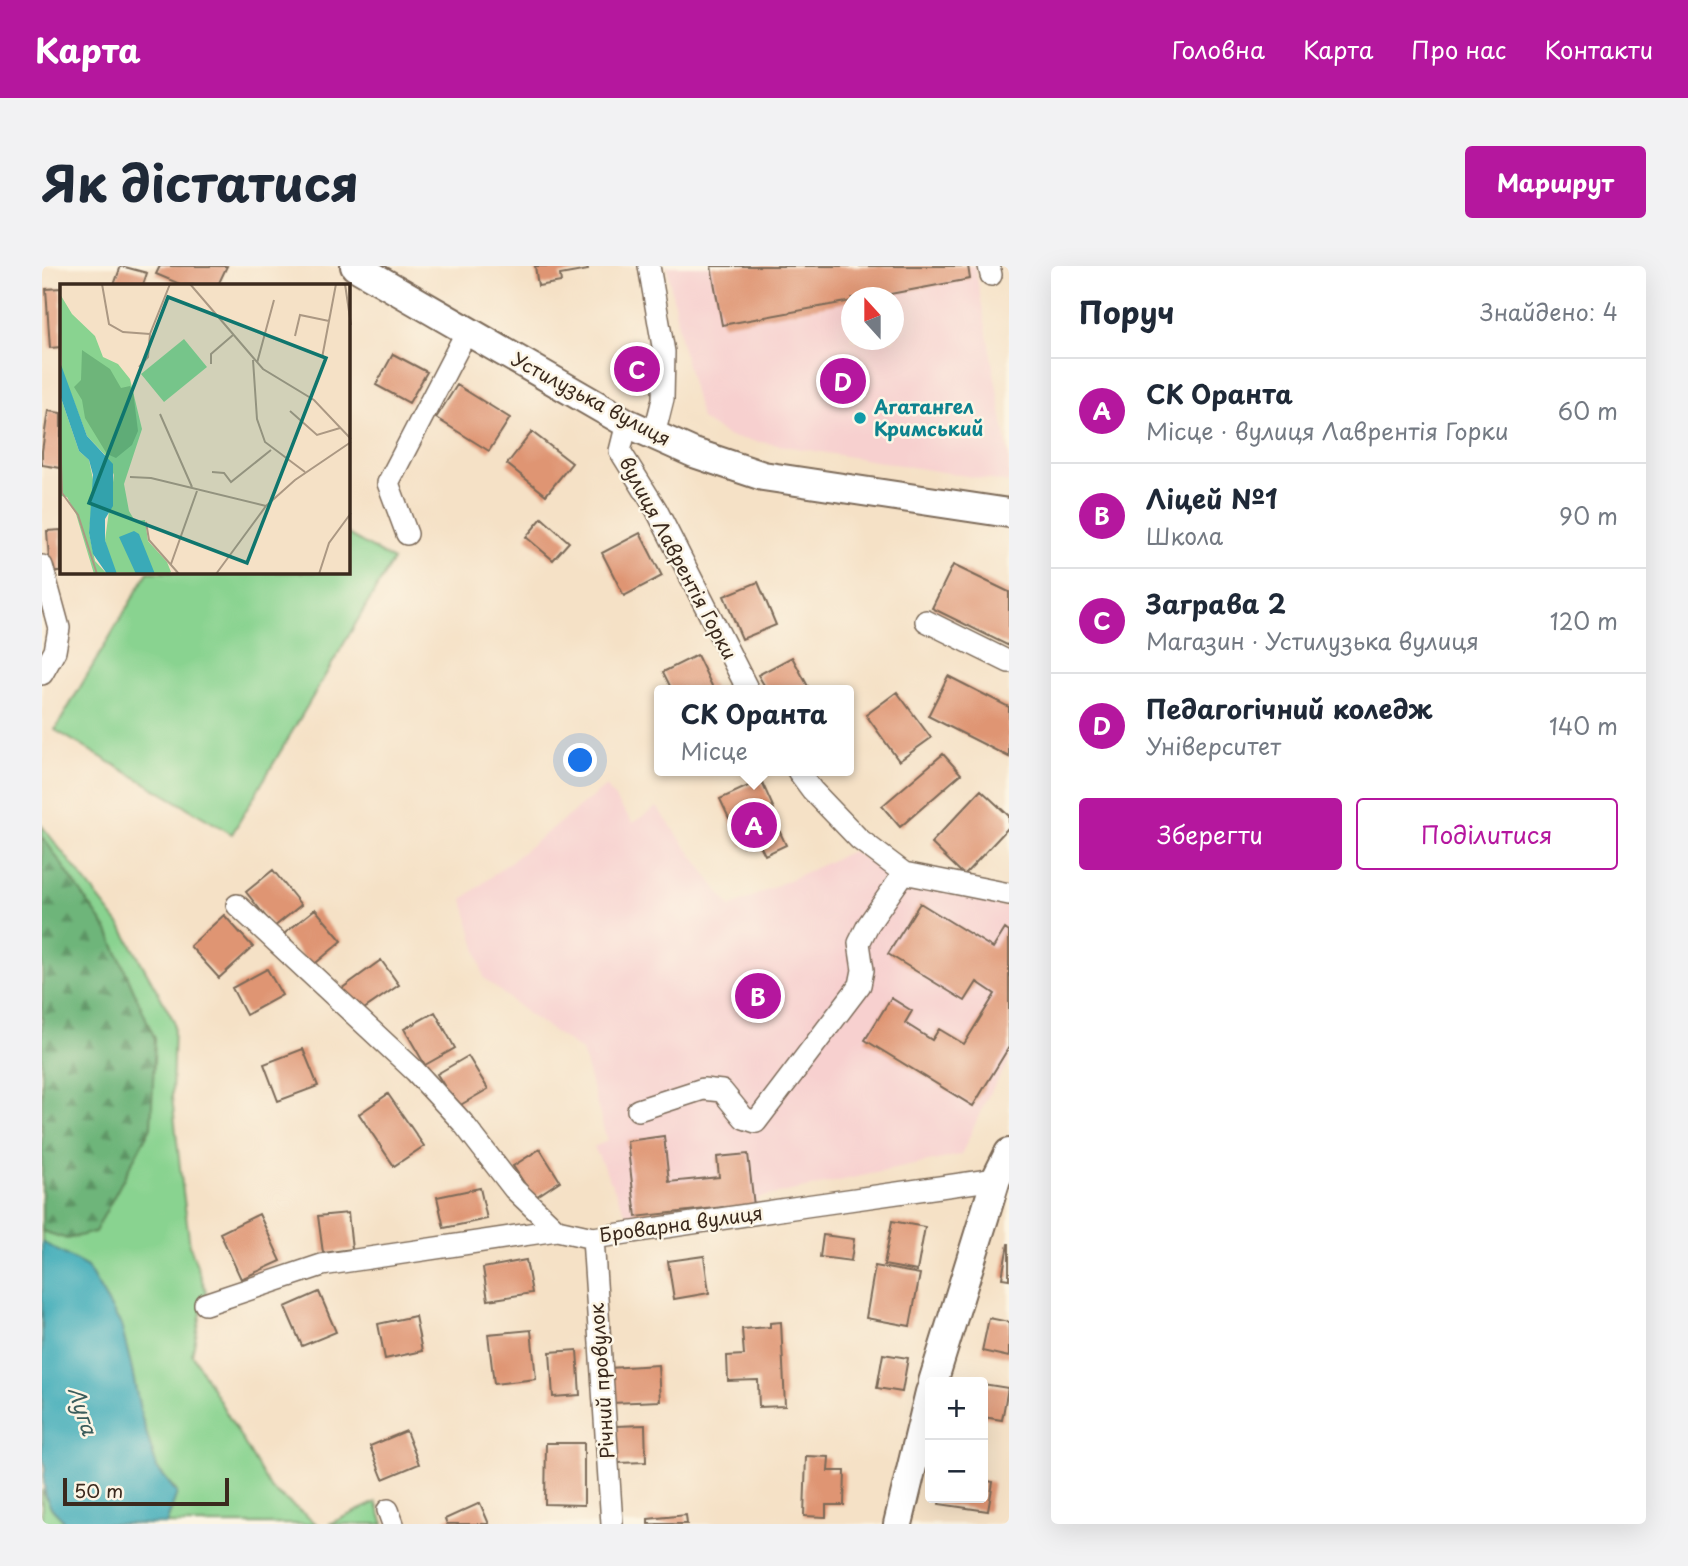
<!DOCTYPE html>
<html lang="uk">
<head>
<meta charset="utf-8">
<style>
	:root { --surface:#fff; --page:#f2f2f3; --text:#1f2937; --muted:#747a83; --line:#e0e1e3; --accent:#b5179e }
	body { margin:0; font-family:"Playpen Sans",sans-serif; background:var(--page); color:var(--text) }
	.controls { position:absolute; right:21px; bottom:21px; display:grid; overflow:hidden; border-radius:7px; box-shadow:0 7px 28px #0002 }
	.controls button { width:63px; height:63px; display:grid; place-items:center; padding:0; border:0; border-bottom:2px solid var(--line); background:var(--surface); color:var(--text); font:35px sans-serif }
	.compass { position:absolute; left:799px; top:21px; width:63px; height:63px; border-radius:50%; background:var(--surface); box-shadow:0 7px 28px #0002; rotate:339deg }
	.scale { position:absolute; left:21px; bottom:18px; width:166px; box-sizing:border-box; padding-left:7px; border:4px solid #3b2a1e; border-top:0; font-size:19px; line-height:24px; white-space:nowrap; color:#3b2a1e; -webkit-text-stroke:5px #fcf5e5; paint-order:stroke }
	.you { position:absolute; left:539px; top:495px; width:24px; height:24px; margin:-18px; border:5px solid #fff; border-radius:50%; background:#1a73e8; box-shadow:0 0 0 10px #1a73e833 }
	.badge { display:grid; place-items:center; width:46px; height:46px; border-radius:50%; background:var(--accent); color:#fff; font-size:23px; font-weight:700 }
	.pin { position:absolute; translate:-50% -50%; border:4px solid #fff; box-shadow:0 2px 7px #0006 }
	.popup { position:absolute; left:612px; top:419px; width:200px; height:91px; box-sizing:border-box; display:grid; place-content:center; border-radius:7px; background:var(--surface); filter:drop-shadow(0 2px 5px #0005); font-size:23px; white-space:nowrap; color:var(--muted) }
	.popup b { font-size:26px; color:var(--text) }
	.popup::after { content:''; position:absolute; left:50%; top:100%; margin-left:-14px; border:14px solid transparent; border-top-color:var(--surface) }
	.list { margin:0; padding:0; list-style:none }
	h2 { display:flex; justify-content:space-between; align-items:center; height:91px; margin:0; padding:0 28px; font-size:30px }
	h2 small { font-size:23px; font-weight:400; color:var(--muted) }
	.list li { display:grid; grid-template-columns:46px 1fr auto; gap:21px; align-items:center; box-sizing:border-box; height:105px; padding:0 28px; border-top:2px solid var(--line) }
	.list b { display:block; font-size:26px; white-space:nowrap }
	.list p { margin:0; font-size:23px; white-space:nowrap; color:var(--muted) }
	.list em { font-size:23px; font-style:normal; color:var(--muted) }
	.actions { display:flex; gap:14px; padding:21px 28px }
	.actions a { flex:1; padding:16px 0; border:2px solid var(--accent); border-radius:7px; text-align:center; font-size:24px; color:var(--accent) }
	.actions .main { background:var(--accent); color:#fff }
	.map { position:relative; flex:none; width:967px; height:1258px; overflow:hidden; border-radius:7px }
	header { display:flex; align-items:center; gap:42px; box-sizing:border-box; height:98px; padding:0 35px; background:var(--accent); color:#fff }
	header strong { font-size:33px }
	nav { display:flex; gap:38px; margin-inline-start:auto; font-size:24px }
	.intro { display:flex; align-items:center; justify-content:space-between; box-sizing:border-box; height:168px; padding:0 42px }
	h1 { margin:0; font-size:49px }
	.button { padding:18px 32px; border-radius:7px; background:var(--accent); color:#fff; font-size:24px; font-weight:700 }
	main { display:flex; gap:42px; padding:0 42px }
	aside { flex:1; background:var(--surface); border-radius:7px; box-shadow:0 7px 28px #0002 }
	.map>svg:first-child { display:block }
	.built { fill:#f7d0cf; fill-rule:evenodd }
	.grass { fill:#89d390; stroke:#627e57; stroke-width:2 }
	.forest { fill:url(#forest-firs); stroke:#54704c; stroke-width:2 }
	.water { fill:#3aaab8; stroke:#3a6a6b; stroke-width:2 }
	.building { fill:#df9573 }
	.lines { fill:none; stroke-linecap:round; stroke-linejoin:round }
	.minor-casing { stroke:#7c6a59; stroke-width:24 }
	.major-casing { stroke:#7c6a59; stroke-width:32 }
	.minor { stroke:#fff; stroke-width:21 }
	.major { stroke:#fff; stroke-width:28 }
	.culture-dot { fill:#0f9aa8; stroke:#fcf5e5; stroke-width:2.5 }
	.labels { text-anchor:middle; stroke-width:5; stroke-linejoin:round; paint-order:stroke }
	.street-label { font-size:19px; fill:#3b2a1e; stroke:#fcf5e5 }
	.culture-label { font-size:19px; font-weight:bold; fill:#0d838f; stroke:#fcf5e5; text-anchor:start }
	.water-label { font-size:21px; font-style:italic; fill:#3b5d5c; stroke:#fcf5e5 }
	.inset-road { fill:none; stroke:#ab9883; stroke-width:2 }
	.view { fill:#0f766e; fill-opacity:0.15; stroke:#0f766e; stroke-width:3.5 }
	.inset-edge { fill:none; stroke:#3b2a1e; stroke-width:3.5 }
</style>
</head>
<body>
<header>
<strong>Карта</strong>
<nav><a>Головна</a><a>Карта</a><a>Про нас</a><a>Контакти</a></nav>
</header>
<div class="intro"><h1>Як дістатися</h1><a class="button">Маршрут</a></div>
<main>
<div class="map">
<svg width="967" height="1258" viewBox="0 0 967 1258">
	<defs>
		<pattern id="forest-firs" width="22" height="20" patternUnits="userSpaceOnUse" patternTransform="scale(1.75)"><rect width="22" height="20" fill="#6eb57a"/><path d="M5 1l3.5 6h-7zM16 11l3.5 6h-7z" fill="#5c9363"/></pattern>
	</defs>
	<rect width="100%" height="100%" fill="#fcf5e5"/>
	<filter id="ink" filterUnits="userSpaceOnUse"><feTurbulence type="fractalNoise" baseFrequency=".0143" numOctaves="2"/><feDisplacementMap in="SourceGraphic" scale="14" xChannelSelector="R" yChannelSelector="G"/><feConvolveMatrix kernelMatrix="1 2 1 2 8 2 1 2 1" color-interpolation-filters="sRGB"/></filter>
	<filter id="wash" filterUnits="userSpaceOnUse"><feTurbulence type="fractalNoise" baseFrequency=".00686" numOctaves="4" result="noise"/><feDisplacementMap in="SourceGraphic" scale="28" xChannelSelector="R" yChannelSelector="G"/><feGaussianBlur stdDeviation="1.57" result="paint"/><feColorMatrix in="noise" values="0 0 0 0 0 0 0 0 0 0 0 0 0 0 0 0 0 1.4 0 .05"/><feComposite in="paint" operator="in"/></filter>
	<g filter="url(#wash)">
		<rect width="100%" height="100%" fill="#f5e1c6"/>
		<path class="built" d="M625,0H933L967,190V217L687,171L659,153L639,76ZM810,32H852V74H810Z
			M564,520L591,557L615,541L688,641L810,585L846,608L879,620L967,642V795L944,834L919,889L716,932V940L589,958L552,881L565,875L540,785L487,749L442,712L421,633Z"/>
		<path class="grass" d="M306,268L351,294L190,568L13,464L106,306H306Z
			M0,560L80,662L132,755L130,831L139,910L148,980L164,1025L150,1088L229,1223L275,1258H124L135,1226L115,1202L99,1149L88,1095L45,1001L0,976Z
			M0,1224L10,1243L21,1253L22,1258H0Z
			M334,1236L342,1258H287Z"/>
		<path class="forest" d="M0,570L66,665L113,773L109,861L53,966L25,973L0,965Z"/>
		<path class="water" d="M0,976L45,1001L79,1059L88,1095L99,1149L115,1202L135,1227L124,1258H22C20,1251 17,1250 12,1245C2,1234 0,1216 3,1203L0,1187Z"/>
		<g id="blocks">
			<path class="building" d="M79,0L105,7L101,19H72Z
				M118,0H185L176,19H140L114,8Z
				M493,0H545L546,4L518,9L519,16L496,20Z
				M669,0H926L928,13L827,32H810V35L680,59Z
				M19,22V81L8,82L4,23Z
				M351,88L385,106L367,137L334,119Z
				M587,94H603V111L587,112Z
				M415,119L468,152L447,185L394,152Z
				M6,145L19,147V202L0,199V185Z
				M490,166L530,197L504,229L465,198Z
				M500,252L527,276L511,294L484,271Z
				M19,264V306H8L5,265Z
				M598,267L620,310L582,330L560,287Z
				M911,299L967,326V380L890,342Z
				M716,316L734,359L700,373L682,330Z
				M655,389L672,424H630L621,406Z
				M750,391L768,424H725L716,409Z
				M906,410L967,441V491L886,450Z
				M855,426L889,472L857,495L824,449Z
				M901,488L919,508L858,561L840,540Z
				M719,514L732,543L728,545L744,579L723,589L715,573L700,580L678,533Z
				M939,524L967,550V561L922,609L889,577Z
				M231,604L259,639L232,661L204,626Z
				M878,637L951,682L963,663L967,666V781L931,840L823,774L849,732L870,745L863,757L890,774L897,763L922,778L953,728L935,716L923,735L846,688Z
				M273,643L300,675L269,701L242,668Z
				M182,649L211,681L177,712L148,680Z
				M339,694L357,719L316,747L299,723Z
				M225,703L240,729L204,749L190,722Z
				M393,746L413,782L383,799L362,763Z
				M261,783L276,820L236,835L222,798Z
				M426,790L446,823L415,841L395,808Z
				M346,828L382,880L352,900L317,848Z
				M622,870L627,916L677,911L675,891L706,888L712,940L682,943L681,941L594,951L585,875Z
				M498,883L518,915L492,932L471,900Z
				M438,922L445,953L402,962L395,931Z
				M306,947L310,983L281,987L276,950Z
				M217,948L239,995L199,1013L178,967Z
				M850,955L883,961L875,1005L842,999Z
				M781,969L812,973L809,995L778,991Z
				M966,978H967V1013L960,1012Z
				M662,990L667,1027L632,1033L626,995Z
				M484,994L490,1027L446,1034L441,1002Z
				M833,1000L878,1008L868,1060L824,1052Z
				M277,1026L294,1066L260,1080L243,1041Z
				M373,1050L380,1085L343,1093L336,1058Z
				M947,1052L967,1056V1091L940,1085Z
				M739,1056L743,1140L717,1141L716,1114L686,1115L685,1090L702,1089L700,1063L728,1061V1057Z
				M489,1064L494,1113L452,1118L446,1068Z
				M535,1084L538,1129L511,1131L508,1086Z
				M841,1088L866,1092L860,1126L835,1122Z
				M616,1099L618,1135L569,1137L567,1102Z
				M941,1118L966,1122L960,1154L941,1151Z
				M603,1159L604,1196L576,1197L574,1160Z
				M364,1165L377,1198L341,1213L328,1180Z
				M504,1177H542V1239L503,1238Z
				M764,1190L787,1191L786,1205H803L802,1239H784V1251L762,1250Z
				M941,1214L951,1216L946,1245L897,1238L898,1232H941Z
				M438,1237L447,1258H405L403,1253Z
				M644,1249L645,1258H606V1253Z"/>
		</g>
	</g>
	<g filter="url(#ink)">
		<use href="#blocks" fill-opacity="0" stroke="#7c6a59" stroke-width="2"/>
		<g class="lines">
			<defs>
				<path id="minor" d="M607,0L622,86L621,133L612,169
					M947,0L949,9
					M585,157L578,185L614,243L706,424
					M365,268L346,217L425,65
					M0,300L17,362L13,385L0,408
					M884,355L967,396
					M756,505L770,524L817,573L862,607L967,628
					M195,639L373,805L421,857L472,923L515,964
					M596,844L661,823L680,825L702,852L714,856L818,719L821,704L817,677L826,659L862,607
					M551,972L570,1258
					M163,1038L280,999L515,964L551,972L764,940L954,913
					M346,1244L351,1258"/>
				<path id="major" d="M313,0L585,157L652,187L721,210L967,247
					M891,1116L954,913L967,887
					M856,1258L888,1126"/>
			</defs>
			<use href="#minor" class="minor-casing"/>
			<use href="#major" class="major-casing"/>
			<use href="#minor" class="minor"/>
			<use href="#major" class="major"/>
		</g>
	</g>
	<circle class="culture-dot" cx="818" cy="152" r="7"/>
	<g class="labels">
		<g class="street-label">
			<text transform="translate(549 133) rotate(28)" y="7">Устилузька вулиця</text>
			<text transform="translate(636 292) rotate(62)" y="7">вулиця Лаврентія Горки</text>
			<text transform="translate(639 958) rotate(-8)" y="7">Броварна вулиця</text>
			<text transform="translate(560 1115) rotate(-94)" y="7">Річний провулок</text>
		</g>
		<g class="culture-label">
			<text x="832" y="148">Агатангел<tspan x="832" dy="22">Кримський</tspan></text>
		</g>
		<g class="water-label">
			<text transform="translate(40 1145) rotate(72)" y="7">Луга</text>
		</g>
	</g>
	<g transform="translate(18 18)">
		<rect width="290" height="290" fill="#f5e1c6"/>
		<path d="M0,10L12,30L35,52L43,73L58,80L70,95L82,145L64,200L69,227L75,237L85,236L88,257L107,278L111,288L107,290L53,288L45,256L54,191L46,172L27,152L2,86ZM124,55L147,83L104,118L81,90ZM0,111L19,167L29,176L34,200L29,249L35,277L47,290H34L16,230L7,213L1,212Z" fill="#89d390"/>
		<path d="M22,66L50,85L61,104L70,102L73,107L78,147L72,161L56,174L47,170L25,134L22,116L14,103L21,96Z" fill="#6eb57a"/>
		<path d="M0,78L27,152L53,180V222L45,235V256L57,290H47L33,270L29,249L33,191L29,176L19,167L0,111ZM74,247L79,250L95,290H76L59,253Z" fill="#3aaab8"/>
		<path class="inset-road" d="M42,0L49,40L63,48L90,50M130,0L203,85L254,116L291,155M285,0L291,41M235,52L240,31L269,37M262,74L276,0M193,76L197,135L205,158L245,188M197,79L214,16M151,80V70L173,51M79,83L88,73L90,50L110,0M230,127L257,151L280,144M100,130L132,203M0,150L2,209L18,231L37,290M152,188L164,189L171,198L211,166M70,193L91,194L206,222M86,238L89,256L119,290M111,280L137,207M156,290L206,222L235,196L291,158M259,290L269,259L291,229"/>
		<path class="view" d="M108,13L266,74L187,279L29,219Z"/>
		<rect width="290" height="290" class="inset-edge"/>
	</g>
</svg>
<div class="controls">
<button>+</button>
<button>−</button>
</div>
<svg class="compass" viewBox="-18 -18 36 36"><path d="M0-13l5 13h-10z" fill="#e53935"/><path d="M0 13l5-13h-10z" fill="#747a83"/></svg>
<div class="scale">50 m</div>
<div class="you"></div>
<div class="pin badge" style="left:712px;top:559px">A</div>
<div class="popup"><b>СК Оранта</b>Місце</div>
<div class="pin badge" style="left:716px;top:730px">B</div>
<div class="pin badge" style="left:595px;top:103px">C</div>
<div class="pin badge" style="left:801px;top:115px">D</div>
</div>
<aside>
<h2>Поруч<small>Знайдено: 4</small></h2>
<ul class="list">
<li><span class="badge">A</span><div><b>СК Оранта</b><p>Місце · вулиця Лаврентія Горки</p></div><em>60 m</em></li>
<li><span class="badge">B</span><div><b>Ліцей №1</b><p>Школа</p></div><em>90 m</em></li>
<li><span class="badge">C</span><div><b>Заграва 2</b><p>Магазин · Устилузька вулиця</p></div><em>120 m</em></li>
<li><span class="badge">D</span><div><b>Педагогічний коледж</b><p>Університет</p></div><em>140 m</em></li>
</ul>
<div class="actions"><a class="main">Зберегти</a><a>Поділитися</a></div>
</aside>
</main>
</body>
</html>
